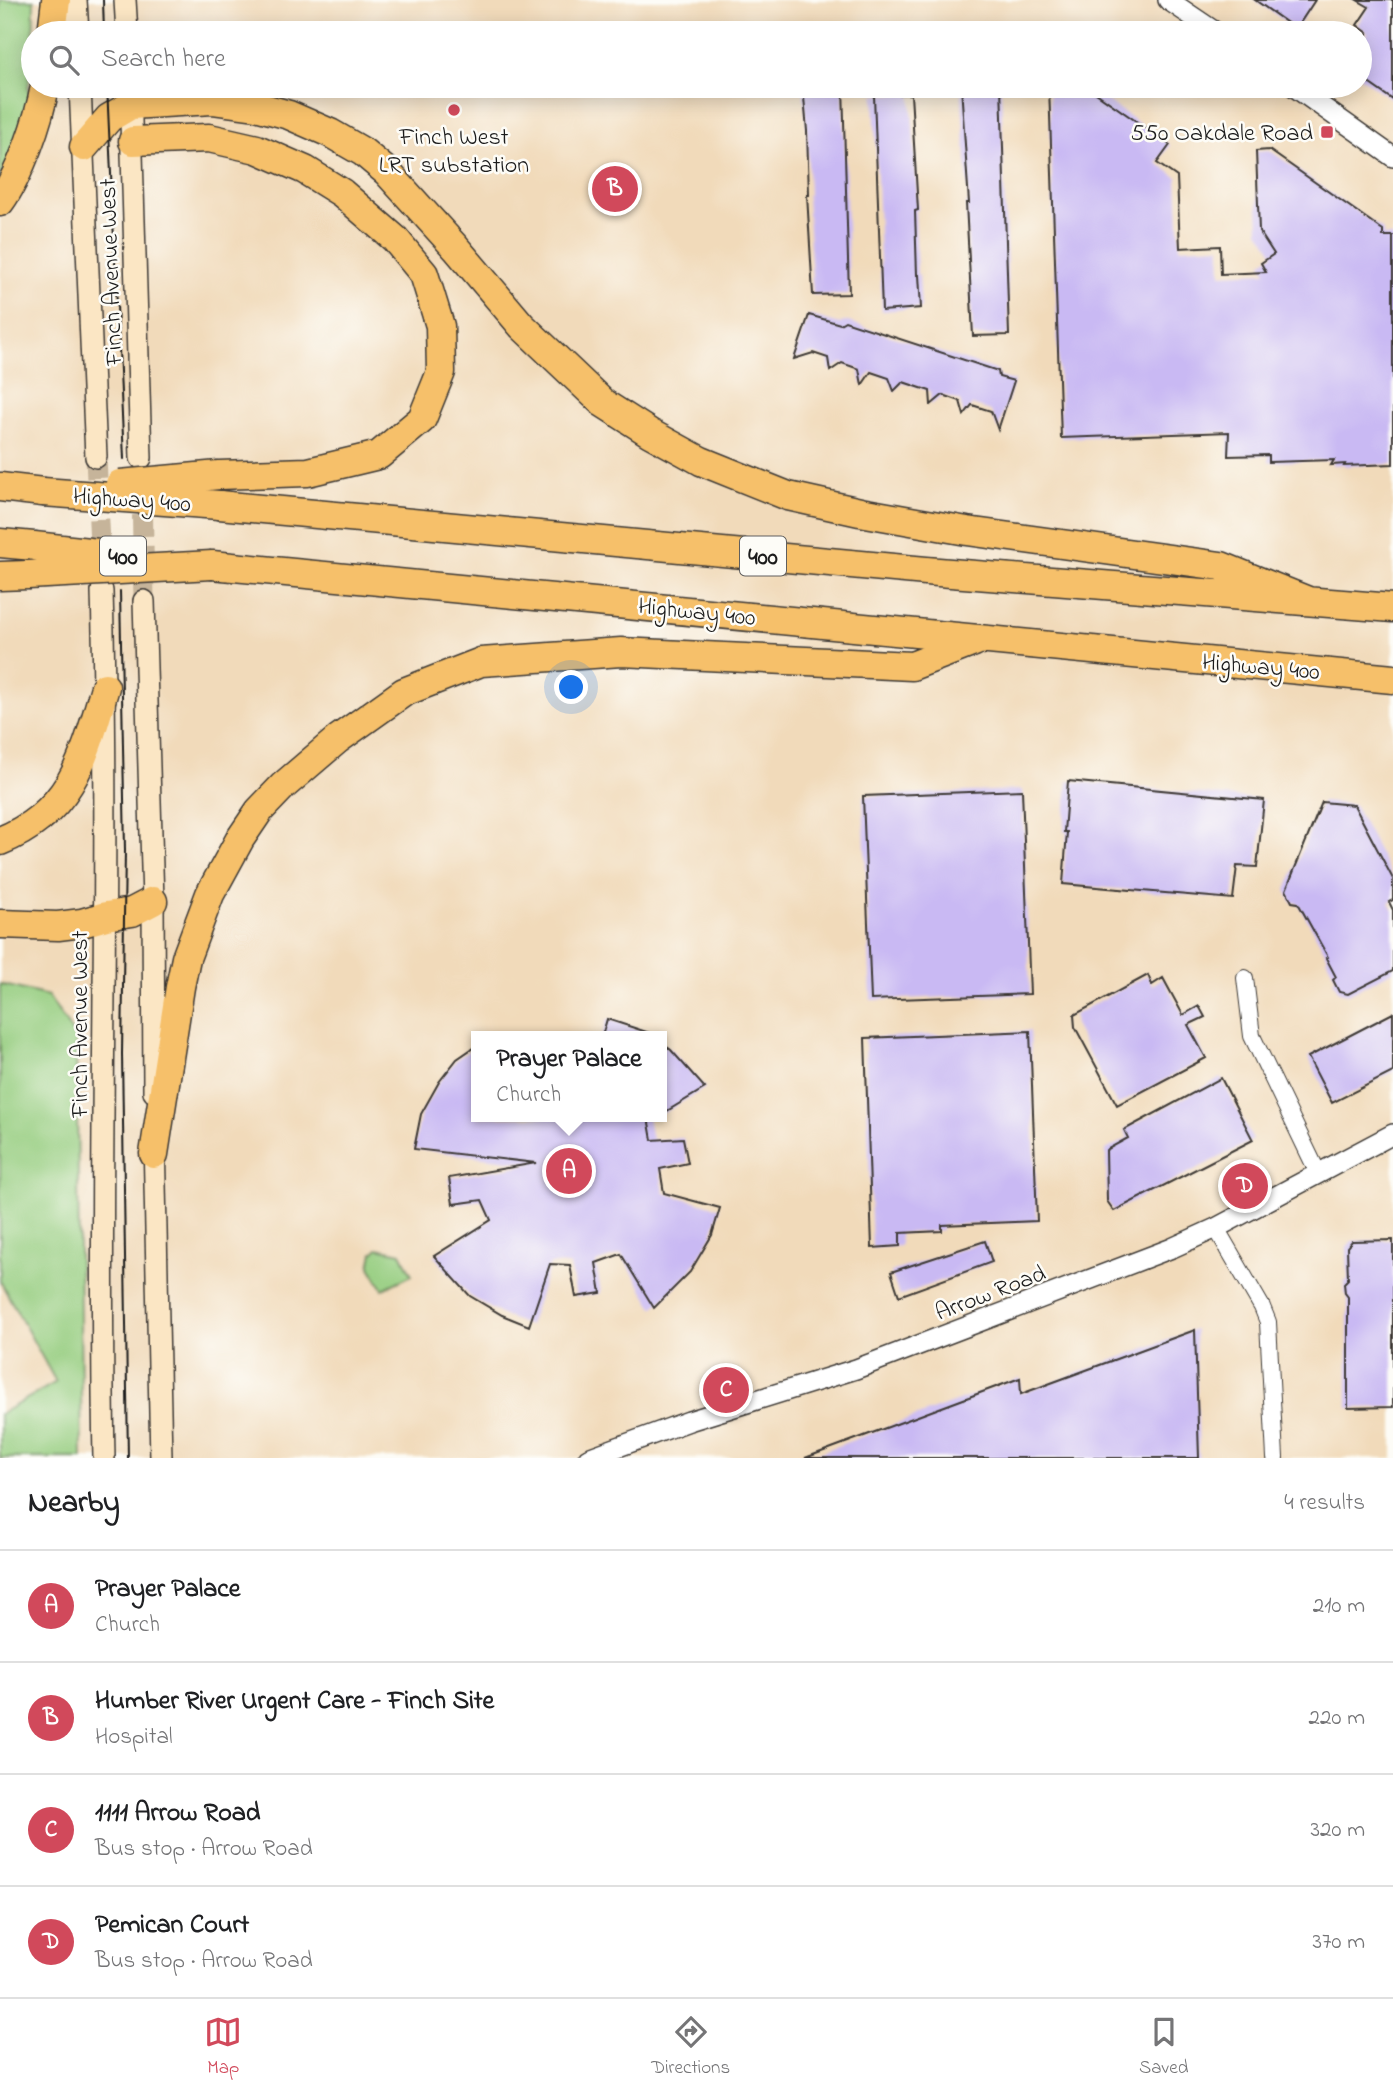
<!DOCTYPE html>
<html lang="en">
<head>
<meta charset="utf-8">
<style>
	:root { --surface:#fff; --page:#f2f2f2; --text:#202124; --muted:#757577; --line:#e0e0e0; --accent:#d1495b }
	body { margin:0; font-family:"Indie Flower",sans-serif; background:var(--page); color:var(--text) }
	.you { position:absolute; left:572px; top:688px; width:24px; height:24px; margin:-18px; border:5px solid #fff; border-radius:50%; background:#1a73e8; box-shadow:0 0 0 10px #1a73e833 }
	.badge { display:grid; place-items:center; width:46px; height:46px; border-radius:50%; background:var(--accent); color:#fff; font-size:23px; font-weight:700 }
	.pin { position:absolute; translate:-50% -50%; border:4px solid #fff; box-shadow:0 2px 7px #0006 }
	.popup { position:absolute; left:471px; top:1031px; width:196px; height:91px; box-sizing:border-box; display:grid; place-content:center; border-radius:0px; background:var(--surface); filter:drop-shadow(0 2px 5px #0005); font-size:23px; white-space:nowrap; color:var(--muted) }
	.popup b { font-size:26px; color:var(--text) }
	.popup::after { content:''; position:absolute; left:50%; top:100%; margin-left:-14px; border:14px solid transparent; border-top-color:var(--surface) }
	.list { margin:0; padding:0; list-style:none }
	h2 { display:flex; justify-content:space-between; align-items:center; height:91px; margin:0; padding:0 28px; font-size:30px }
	h2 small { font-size:23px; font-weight:400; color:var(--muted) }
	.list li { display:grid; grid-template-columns:46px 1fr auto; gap:21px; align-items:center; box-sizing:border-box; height:112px; padding:0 28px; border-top:2px solid var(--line) }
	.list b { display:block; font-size:26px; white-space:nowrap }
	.list p { margin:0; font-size:23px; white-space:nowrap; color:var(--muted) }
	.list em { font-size:23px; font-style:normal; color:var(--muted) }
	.icon { flex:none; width:38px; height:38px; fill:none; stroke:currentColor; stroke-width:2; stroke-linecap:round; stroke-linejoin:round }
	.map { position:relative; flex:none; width:1393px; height:1458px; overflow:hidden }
	.search { position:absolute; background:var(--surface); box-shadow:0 4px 18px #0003; left:21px; right:21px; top:21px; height:77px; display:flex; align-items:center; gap:18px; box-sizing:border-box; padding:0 24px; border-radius:38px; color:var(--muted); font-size:26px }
	.sheet { height:539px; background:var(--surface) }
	nav { display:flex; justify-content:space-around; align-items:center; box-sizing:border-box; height:98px; border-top:2px solid var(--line); background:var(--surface); font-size:19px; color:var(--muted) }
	nav a { display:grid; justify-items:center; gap:4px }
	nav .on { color:var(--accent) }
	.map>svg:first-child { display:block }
	.green { fill:#97ce81; stroke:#5a754e; stroke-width:2 }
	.building { fill:#c9b9f3 }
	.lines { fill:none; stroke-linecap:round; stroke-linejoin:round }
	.secondary-tunnel { stroke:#c6b49a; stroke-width:21; stroke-dasharray:21 10; stroke-linecap:butt }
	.minor-casing { stroke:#3c3834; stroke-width:18 }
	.tertiary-casing { stroke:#3c3834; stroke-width:22 }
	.secondary-casing { stroke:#3c3834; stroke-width:24 }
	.motorway-casing { stroke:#3c3834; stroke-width:31 }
	.minor { stroke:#fff; stroke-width:16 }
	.tertiary { stroke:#fff; stroke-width:19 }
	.secondary { stroke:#fbe6c4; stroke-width:21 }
	.motorway { stroke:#f6c06b; stroke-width:28 }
	.tram { stroke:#1c1c1c; stroke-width:2 }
	.motorway-bridge-casing { stroke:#3c3834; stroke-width:31; stroke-linecap:butt }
	.motorway-bridge { stroke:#f6c06b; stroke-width:28 }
	.poi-dot { fill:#d1495b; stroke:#fdfcf7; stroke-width:2.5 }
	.labels { text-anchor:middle; stroke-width:5; stroke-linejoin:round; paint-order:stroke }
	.shield { fill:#fdfcf7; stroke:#605f5e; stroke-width:2 }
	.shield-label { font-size:23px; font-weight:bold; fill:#1c1c1c }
	.poi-label { font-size:24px; fill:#1c1c1c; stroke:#fdfcf7; text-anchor:end }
	.street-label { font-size:24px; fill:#1c1c1c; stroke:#fdfcf7 }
</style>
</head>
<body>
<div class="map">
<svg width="1393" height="1458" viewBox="0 0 1393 1458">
	<rect width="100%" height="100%" fill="#fdfcf7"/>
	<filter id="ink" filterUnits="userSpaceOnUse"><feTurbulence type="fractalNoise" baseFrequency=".0143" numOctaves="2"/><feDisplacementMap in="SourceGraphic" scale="14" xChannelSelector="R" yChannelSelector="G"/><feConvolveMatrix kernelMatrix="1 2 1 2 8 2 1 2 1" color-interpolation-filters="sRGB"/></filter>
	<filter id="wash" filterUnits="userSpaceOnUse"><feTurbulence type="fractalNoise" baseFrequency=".00686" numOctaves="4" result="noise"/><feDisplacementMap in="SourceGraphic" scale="28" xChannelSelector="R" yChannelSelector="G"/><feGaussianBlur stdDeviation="1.57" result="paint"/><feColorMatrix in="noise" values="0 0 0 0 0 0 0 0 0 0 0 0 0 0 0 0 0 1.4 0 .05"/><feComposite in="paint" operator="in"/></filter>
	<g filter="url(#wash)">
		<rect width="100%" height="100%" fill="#f1daba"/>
		<path class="green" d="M0,0H34L33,54L28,88L31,98L19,135L0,179Z
			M0,984L48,996L76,1038L82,1458H0V1414L56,1382L0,1281Z
			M378,1248L401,1253L412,1275L383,1289L370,1267L373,1253Z"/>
		<g id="blocks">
			<path class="building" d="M1255,0H1315L1296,29Z
				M1357,0H1393V100L1360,77V70L1368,58L1360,52V46L1368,33L1357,25L1369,7Z
				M803,86H843L849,294L813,295L807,195H809L807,131Z
				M961,86H1001L1009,335L973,336L966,203H969Z
				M1049,86H1086L1170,145L1157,163L1177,177L1180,248L1220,246L1221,274L1266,272L1261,263L1274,254L1259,231L1256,151L1269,150L1383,230V236H1393V464L1344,466L1345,464L1331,465L1334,460L1269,462V455L1228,456L1229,432L1061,438Z
				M911,94L918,210L915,211L917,275H919L921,308L882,311L874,95Z
				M809,315L840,324L845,321L998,371L999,377L1014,381L998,430L991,411L972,405L964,415L960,401L943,395L931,405L930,391L903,382L894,391L889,378L871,372L862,385L859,369L842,363L830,371L828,358L813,353L794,359Z
				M1068,781L1264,800L1257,867L1237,866L1233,899L1063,884L1067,832H1064Z
				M1022,790L1030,994L871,1000L863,796Z
				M1322,802L1354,805L1393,879V900L1389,902L1393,910V971L1348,994L1339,992L1333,980L1336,977L1326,958L1328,957L1298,903L1292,902L1286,890Z
				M1148,975L1152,985L1163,978L1183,1015L1199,1006L1205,1017L1188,1025L1206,1058L1117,1105L1075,1027L1074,1015Z
				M1393,1013V1072L1332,1103L1308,1057Z
				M607,1019L653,1034L652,1036H602Z
				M1030,1031L1037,1221L942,1225V1231L900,1233V1246L872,1248L865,1038Z
				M662,1043L671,1050L705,1088L662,1114Z
				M476,1046V1117H648L652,1140L683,1138L688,1163L660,1169L664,1193L720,1208L712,1235L690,1272L654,1308L621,1254L596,1263L601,1293L576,1297L570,1265L550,1264L529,1326L502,1315L470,1296L434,1256L491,1220L482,1200L453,1204L449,1178L536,1163L414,1149L421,1114L439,1082L457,1059Z
				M1221,1078L1253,1140L1114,1211L1107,1201L1106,1150L1128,1138L1124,1130Z
				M1393,1240V1407L1348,1408V1297L1345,1293L1344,1283L1348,1279L1347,1247L1352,1241Z
				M985,1241L992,1262L899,1296L891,1272Z
				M1195,1330L1199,1458H805L1020,1378L1021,1394Z"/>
		</g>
	</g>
	<g filter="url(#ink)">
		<use href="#blocks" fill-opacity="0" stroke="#3c3834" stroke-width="2"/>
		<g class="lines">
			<path class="secondary-tunnel" d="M96,457L101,567
				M142,484L144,601"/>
			<defs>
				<path id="minor" d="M1245,978L1252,1036L1318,1173
					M1216,1228L1262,1307L1268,1322L1275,1458"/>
				<path id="tertiary" d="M1168,0L1217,33
					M1293,86L1393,157
					M588,1458L689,1421L856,1369L1172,1248L1216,1228L1393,1134"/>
				<path id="secondary" d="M76,0L78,33
					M125,0L127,33
					M80,86L96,457
					M130,86L141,458
					M102,591C110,880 98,1169 104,1458
					M144,601L153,901L154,1092
					M154,1138L161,1458"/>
				<path id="motorway" d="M52,33L56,0
					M133,141L209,138L257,149L305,170L342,193L395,239L424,274L440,326L441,372L422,419L379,455L308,472L219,475
					M84,147L109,118L131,105L212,100L256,106L289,115L330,133L363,152L387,172L456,248L522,326L603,403L650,433L701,461L788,496L860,512L967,531L1221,566L1308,601
					M0,202C20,175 39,120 45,86
					M0,487L43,492
					M219,505L926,571L1393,608
					M0,543L34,546
					M212,565L1393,679
					M0,576L28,575
					M0,841C73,812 85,755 105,687
					M0,924L58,926L82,923L106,916L132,912L153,901
					M154,1154L180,987L186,958L210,894L240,839L259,811L283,786L338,739L404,692L481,662L621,652L912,666L974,642"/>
			</defs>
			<use href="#minor" class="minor-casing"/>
			<use href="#tertiary" class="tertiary-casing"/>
			<use href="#secondary" class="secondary-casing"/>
			<use href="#motorway" class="motorway-casing"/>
			<use href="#minor" class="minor"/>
			<use href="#tertiary" class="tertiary"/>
			<use href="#secondary" class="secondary"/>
			<use href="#motorway" class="motorway"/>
			<path class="tram" d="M103,0L104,33
				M107,86L124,459
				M120,591L125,850L122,1054L128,1458"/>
			<defs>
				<path id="motorway-bridge" d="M120,484L219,475
					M43,492L219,505
					M34,546L126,556
					M28,575L212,565"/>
			</defs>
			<use href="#motorway-bridge" class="motorway-bridge-casing"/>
			<use href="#motorway-bridge" class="motorway-bridge"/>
		</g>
	</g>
	<g class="poi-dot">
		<circle cx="454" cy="110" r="7"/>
		<rect x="1320" y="125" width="14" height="14" rx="3.5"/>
	</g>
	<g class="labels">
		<g class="shield">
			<rect x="100" y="536.5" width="46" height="39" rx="5"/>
			<rect x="740" y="536.5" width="46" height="39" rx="5"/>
		</g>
		<g class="shield-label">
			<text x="123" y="564">400</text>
			<text x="763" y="564">400</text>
		</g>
		<g class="poi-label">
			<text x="1313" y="140">550 Oakdale Road</text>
			<text x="454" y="144" text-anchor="middle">Finch West<tspan x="454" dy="28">LRT substation</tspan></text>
		</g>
		<g class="street-label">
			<text transform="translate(110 272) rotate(-92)" y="8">Finch Avenue West</text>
			<text transform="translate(132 499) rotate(4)" y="8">Highway 400</text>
			<text transform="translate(697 611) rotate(6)" y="8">Highway 400</text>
			<text transform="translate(1261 666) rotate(5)" y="8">Highway 400</text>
			<text transform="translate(79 1024) rotate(-90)" y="8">Finch Avenue West</text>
			<text transform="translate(990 1292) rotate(-21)" y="8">Arrow Road</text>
		</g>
	</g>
</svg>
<div class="you"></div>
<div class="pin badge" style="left:569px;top:1171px">A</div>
<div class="popup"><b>Prayer Palace</b>Church</div>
<div class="pin badge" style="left:615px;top:189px">B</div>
<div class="pin badge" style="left:726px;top:1390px">C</div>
<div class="pin badge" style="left:1245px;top:1186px">D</div>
<div class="search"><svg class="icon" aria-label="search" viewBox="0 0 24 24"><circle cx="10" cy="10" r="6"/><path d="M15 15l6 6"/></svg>Search here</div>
</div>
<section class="sheet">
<h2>Nearby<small>4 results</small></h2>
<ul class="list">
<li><span class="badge">A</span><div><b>Prayer Palace</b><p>Church</p></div><em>210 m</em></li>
<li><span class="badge">B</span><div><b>Humber River Urgent Care - Finch Site</b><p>Hospital</p></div><em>220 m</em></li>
<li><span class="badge">C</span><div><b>1111 Arrow Road</b><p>Bus stop · Arrow Road</p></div><em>320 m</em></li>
<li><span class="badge">D</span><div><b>Pemican Court</b><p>Bus stop · Arrow Road</p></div><em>370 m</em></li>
</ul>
</section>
<nav>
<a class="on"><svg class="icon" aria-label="map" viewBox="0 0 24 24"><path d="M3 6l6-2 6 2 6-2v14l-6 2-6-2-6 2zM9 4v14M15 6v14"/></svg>Map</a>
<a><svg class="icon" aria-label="directions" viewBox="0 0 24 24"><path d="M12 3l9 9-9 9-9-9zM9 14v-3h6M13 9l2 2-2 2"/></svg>Directions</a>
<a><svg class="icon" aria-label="saved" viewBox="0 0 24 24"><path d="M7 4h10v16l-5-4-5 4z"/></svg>Saved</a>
</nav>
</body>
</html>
